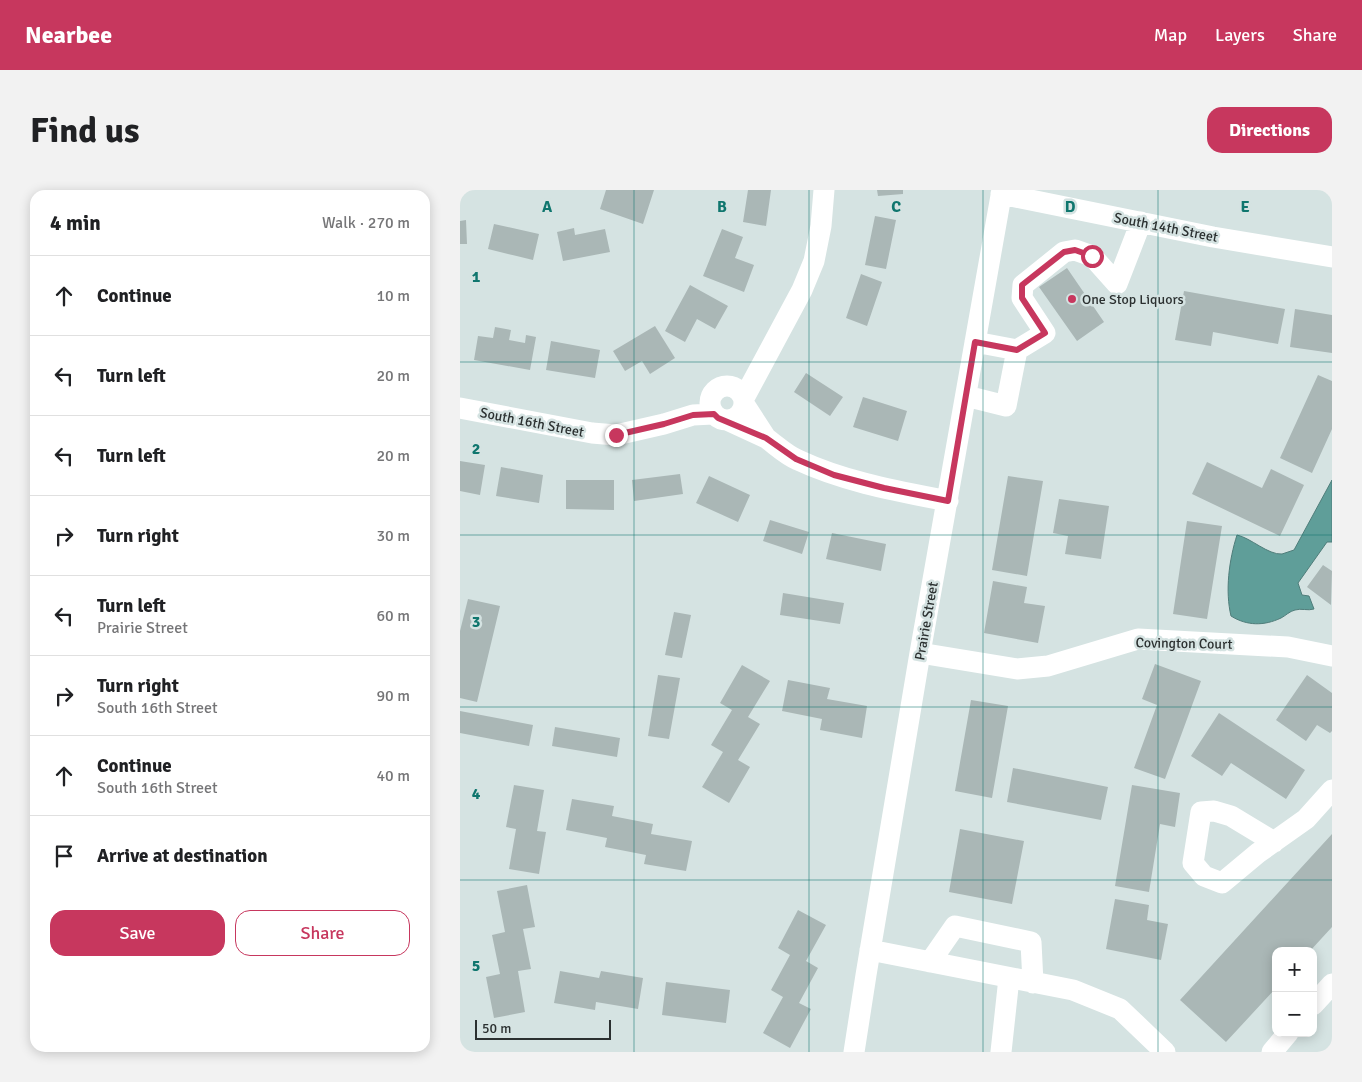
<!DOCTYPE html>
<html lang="en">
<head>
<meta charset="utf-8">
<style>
	:root { --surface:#fff; --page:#f2f2f2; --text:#202124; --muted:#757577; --line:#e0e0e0; --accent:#c7375e }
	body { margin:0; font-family:Signika,sans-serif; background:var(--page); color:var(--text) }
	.controls { position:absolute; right:15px; bottom:15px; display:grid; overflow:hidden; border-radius:10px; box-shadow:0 2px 12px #0003 }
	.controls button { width:45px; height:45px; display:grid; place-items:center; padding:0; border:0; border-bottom:1px solid var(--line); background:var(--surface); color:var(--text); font:25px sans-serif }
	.scale { position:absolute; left:15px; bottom:12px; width:136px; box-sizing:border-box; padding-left:5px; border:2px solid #2b3030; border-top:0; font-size:14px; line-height:18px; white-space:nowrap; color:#2b3030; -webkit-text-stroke:4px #d5e3e2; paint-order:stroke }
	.stop { position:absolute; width:15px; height:15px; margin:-11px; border:4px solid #c7375e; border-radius:50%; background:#fff }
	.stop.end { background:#c7375e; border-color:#fff; box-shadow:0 1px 5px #0008 }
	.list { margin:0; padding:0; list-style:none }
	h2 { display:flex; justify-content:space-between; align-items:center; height:65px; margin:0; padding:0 20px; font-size:21px }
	h2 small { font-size:16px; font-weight:400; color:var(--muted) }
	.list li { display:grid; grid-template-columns:32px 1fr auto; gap:15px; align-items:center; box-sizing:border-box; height:80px; padding:0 20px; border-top:1px solid var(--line) }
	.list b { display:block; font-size:19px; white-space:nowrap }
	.list p { margin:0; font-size:16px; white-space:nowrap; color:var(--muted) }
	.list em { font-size:16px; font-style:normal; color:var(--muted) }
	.actions { display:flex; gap:10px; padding:15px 20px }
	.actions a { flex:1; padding:11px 0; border:1px solid var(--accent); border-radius:15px; text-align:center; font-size:18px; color:var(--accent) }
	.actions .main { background:var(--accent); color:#fff }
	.icon { flex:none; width:28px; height:28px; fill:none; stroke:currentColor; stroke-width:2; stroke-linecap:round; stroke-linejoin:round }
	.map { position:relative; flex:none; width:872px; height:862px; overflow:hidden; border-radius:15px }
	header { display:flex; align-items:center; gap:30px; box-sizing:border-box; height:70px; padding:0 25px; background:var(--accent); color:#fff }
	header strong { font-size:24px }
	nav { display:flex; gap:28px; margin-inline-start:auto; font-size:18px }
	.intro { display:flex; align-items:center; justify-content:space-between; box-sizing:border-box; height:120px; padding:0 30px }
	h1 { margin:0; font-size:35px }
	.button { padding:12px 22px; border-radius:15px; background:var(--accent); color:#fff; font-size:18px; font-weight:700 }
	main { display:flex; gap:30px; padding:0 30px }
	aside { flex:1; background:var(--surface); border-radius:15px; box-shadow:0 2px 12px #0003 }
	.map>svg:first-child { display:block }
	.water { fill:#5f9e99; stroke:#4f7d7a }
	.building { fill:#aab7b6 }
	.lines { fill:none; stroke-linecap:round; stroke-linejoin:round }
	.minor { stroke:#fff; stroke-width:21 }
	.route { stroke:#c7375e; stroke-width:6 }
	.grid { fill:none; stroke:#0f766e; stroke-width:1; stroke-opacity:0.55 }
	.poi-dot { fill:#c7375e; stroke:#d5e3e2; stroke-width:2 }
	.labels { text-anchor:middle; stroke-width:5; stroke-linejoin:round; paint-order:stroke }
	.street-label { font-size:14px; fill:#2b3030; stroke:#d5e3e2 }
	.poi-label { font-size:14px; fill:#2b3030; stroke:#d5e3e2; text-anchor:start }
	.grid-label { font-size:16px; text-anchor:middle; font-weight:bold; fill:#0f766e; stroke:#d5e3e2; stroke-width:5; stroke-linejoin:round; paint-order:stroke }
</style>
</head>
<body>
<header>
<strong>Nearbee</strong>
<nav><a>Map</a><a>Layers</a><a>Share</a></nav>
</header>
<div class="intro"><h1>Find us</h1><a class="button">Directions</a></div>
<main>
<aside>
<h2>4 min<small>Walk · 270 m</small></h2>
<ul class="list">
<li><svg class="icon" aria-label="ahead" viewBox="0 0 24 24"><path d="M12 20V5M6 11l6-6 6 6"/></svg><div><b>Continue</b></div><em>10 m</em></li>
<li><svg class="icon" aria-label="left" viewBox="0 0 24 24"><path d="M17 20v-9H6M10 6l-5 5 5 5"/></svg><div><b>Turn left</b></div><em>20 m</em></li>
<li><svg class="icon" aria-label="left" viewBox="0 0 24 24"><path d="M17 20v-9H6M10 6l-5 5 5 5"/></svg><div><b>Turn left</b></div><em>20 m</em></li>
<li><svg class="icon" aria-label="right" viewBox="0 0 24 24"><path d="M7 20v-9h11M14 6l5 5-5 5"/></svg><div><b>Turn right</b></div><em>30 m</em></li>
<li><svg class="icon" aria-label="left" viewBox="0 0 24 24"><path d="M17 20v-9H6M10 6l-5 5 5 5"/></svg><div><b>Turn left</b><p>Prairie Street</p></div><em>60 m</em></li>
<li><svg class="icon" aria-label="right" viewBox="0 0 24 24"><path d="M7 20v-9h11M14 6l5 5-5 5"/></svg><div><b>Turn right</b><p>South 16th Street</p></div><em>90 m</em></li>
<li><svg class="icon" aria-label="ahead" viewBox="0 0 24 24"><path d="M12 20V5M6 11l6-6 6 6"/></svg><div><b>Continue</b><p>South 16th Street</p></div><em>40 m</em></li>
<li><svg class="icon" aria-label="arrive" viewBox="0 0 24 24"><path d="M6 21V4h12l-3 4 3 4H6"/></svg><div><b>Arrive at destination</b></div></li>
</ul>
<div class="actions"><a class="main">Save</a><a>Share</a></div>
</aside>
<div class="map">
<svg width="872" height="862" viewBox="0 0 872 862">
	<rect width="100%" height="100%" fill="#d5e3e2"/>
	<path class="water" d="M872,290V352H867L838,393L842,405L849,406L854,419C848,421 841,418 835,420C830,421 825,426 821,428C804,436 787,436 771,426C765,401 769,370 777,345C791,348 808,365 822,364C826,363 830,361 834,360Z"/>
	<path class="building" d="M146,0H194L183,34L140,19Z
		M288,0H311L306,36L283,32Z
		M417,0H443V4L418,6Z
		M415,26L436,30L426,79L405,75Z
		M6,30L7,54H0V31Z
		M34,34L79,44L73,70L28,59Z
		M114,38L115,45L145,39L150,62L103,71L97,42Z
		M262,39L283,47L275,68L294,75L284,102L243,86Z
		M607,78L644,132L617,151L579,97Z
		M401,84L422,92L407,136L386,128Z
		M230,95L268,116L255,139L237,129L225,152L205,141Z
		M724,101L825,119L818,154L753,142L751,156L715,150Z
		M835,119L872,125V163L830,157Z
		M195,136L215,168L190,184L182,171L165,181L153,161Z
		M35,137L51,140L49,150L65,153L66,145L76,147L70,180L14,170L18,146L33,148Z
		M91,151L140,160L135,188L86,180Z
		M346,183L383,207L370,226L334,202Z
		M858,185L872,191V239L852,283L820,268Z
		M403,207L447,221L438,251L393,237Z
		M0,271L25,275L20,305L0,301Z
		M747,272L802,298L811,279L844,295L820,346L732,304Z
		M41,277L83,285L79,313L36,306Z
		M220,284L223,304L174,311L172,290Z
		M249,286L290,305L278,332L236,313Z
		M548,286L583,291L567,386L532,380Z
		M106,290H154V320L106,319Z
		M599,309L649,316L641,369L605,364L608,346L593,343Z
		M310,330L349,342L342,364L303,351Z
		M727,331L762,336L747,429L713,424Z
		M372,343L426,354L421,381L366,369Z
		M863,375L872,381L871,415L847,397Z
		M533,391L567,397L564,413L585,416L578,453L524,443Z
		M323,403L384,413L380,434L320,425Z
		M8,409L40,416L17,512L0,508V441Z
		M214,422L231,425L222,468L205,465Z
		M695,474L741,491L705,589L674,578L697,515L682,509Z
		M282,475L310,491L288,527L300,534L278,570L290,577L269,613L242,597L263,562L251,555L272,520L260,513Z
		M198,485L220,488L209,549L188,546Z
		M847,485L872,503V541L870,543L857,535L846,551L816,530Z
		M328,490L370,498L367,509L407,516L402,548L360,540L362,529L322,521Z
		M511,510L548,516L532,608L495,601Z
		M0,521L73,535L69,556L0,543Z
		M759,523L845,580L826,609L771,573L762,586L731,566Z
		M95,537L160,548L157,567L92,556Z
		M553,578L648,597L641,630L547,612Z
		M54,595L84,600L77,641L86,642L79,684L49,679L56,639L46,637Z
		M672,595L720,603L715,637L700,634L689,702L655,696Z
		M112,609L154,616L152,626L193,634L191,644L232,651L226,681L184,674L186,665L145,657L147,648L106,640Z
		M500,639L564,651L552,714L489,702Z
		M872,644V737L850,761H816V798L766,852L720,810Z
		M67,695L75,737L63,739L71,779L58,781L65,822L34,828L26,787L40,784L32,745L45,742L37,701Z
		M655,709L689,715L687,730L708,734L701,770L646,759Z
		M338,720L366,735L346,771L358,778L339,813L351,819L330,858L303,843L323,807L311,800L330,765L318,758Z
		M100,781L139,788L141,781L183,788L178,819L136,812L135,820L94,813Z
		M206,792L270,800L266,833L202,825Z"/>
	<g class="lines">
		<path class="minor" d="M541,4L753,47L872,67
			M515,152L557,160L585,143L562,108L563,95L604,62L615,60L632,66L657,94L681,32
			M250 213a17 17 0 1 1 34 0a17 17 0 1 1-34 0Z
			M506,206L546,216L557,160
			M284,208L342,100L354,71L361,36L364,0
			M0,218L132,243L156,245L204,234L233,225L253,224
			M267,230L306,248L284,214
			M306,248C316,255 326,265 338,270C385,292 437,301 488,311
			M460,463L557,479L588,476L678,449L828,457L872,466
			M814,652L771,626L754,621L741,622L733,673L744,686L762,693L798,663L846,629L872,600
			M410,760L613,800L660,819L705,862
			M470,772L495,736L571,752L573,793
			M853,815L872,794
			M394,862L406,785L460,463L542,0
			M541,862L549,788
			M812,862L828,843"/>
	</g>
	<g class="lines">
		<path class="route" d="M156,245L204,234L233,225L254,224L258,228L306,248L336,269L374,285L424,298L488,311L515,152L557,160L585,143L562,108V95L604,62L615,60L632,66"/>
	</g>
	<path class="grid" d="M174,0V862M349,0V862M523,0V862M698,0V862M0,172H872M0,345H872M0,517H872M0,690H872"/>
	<circle class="poi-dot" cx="612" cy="109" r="5"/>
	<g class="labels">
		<g class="street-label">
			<text transform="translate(706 37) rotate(11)" y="5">South 14th Street</text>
			<text transform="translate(72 232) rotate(11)" y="5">South 16th Street</text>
			<text transform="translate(466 431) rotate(-80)" y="5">Prairie Street</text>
			<text transform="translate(724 453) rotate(1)" y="5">Covington Court</text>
		</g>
		<g class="poi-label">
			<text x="622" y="114">One Stop Liquors</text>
		</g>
	</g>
	<g class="grid-label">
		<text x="87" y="22">A</text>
		<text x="262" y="22">B</text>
		<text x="436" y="22">C</text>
		<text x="610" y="22">D</text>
		<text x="785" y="22">E</text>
		<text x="16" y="92">1</text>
		<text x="16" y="264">2</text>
		<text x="16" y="437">3</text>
		<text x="16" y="609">4</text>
		<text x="16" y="781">5</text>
	</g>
</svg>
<div class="controls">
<button>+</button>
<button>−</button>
</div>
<div class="scale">50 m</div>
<div class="stop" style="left:632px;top:66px"></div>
<div class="stop end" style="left:156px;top:245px"></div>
</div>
</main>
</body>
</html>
